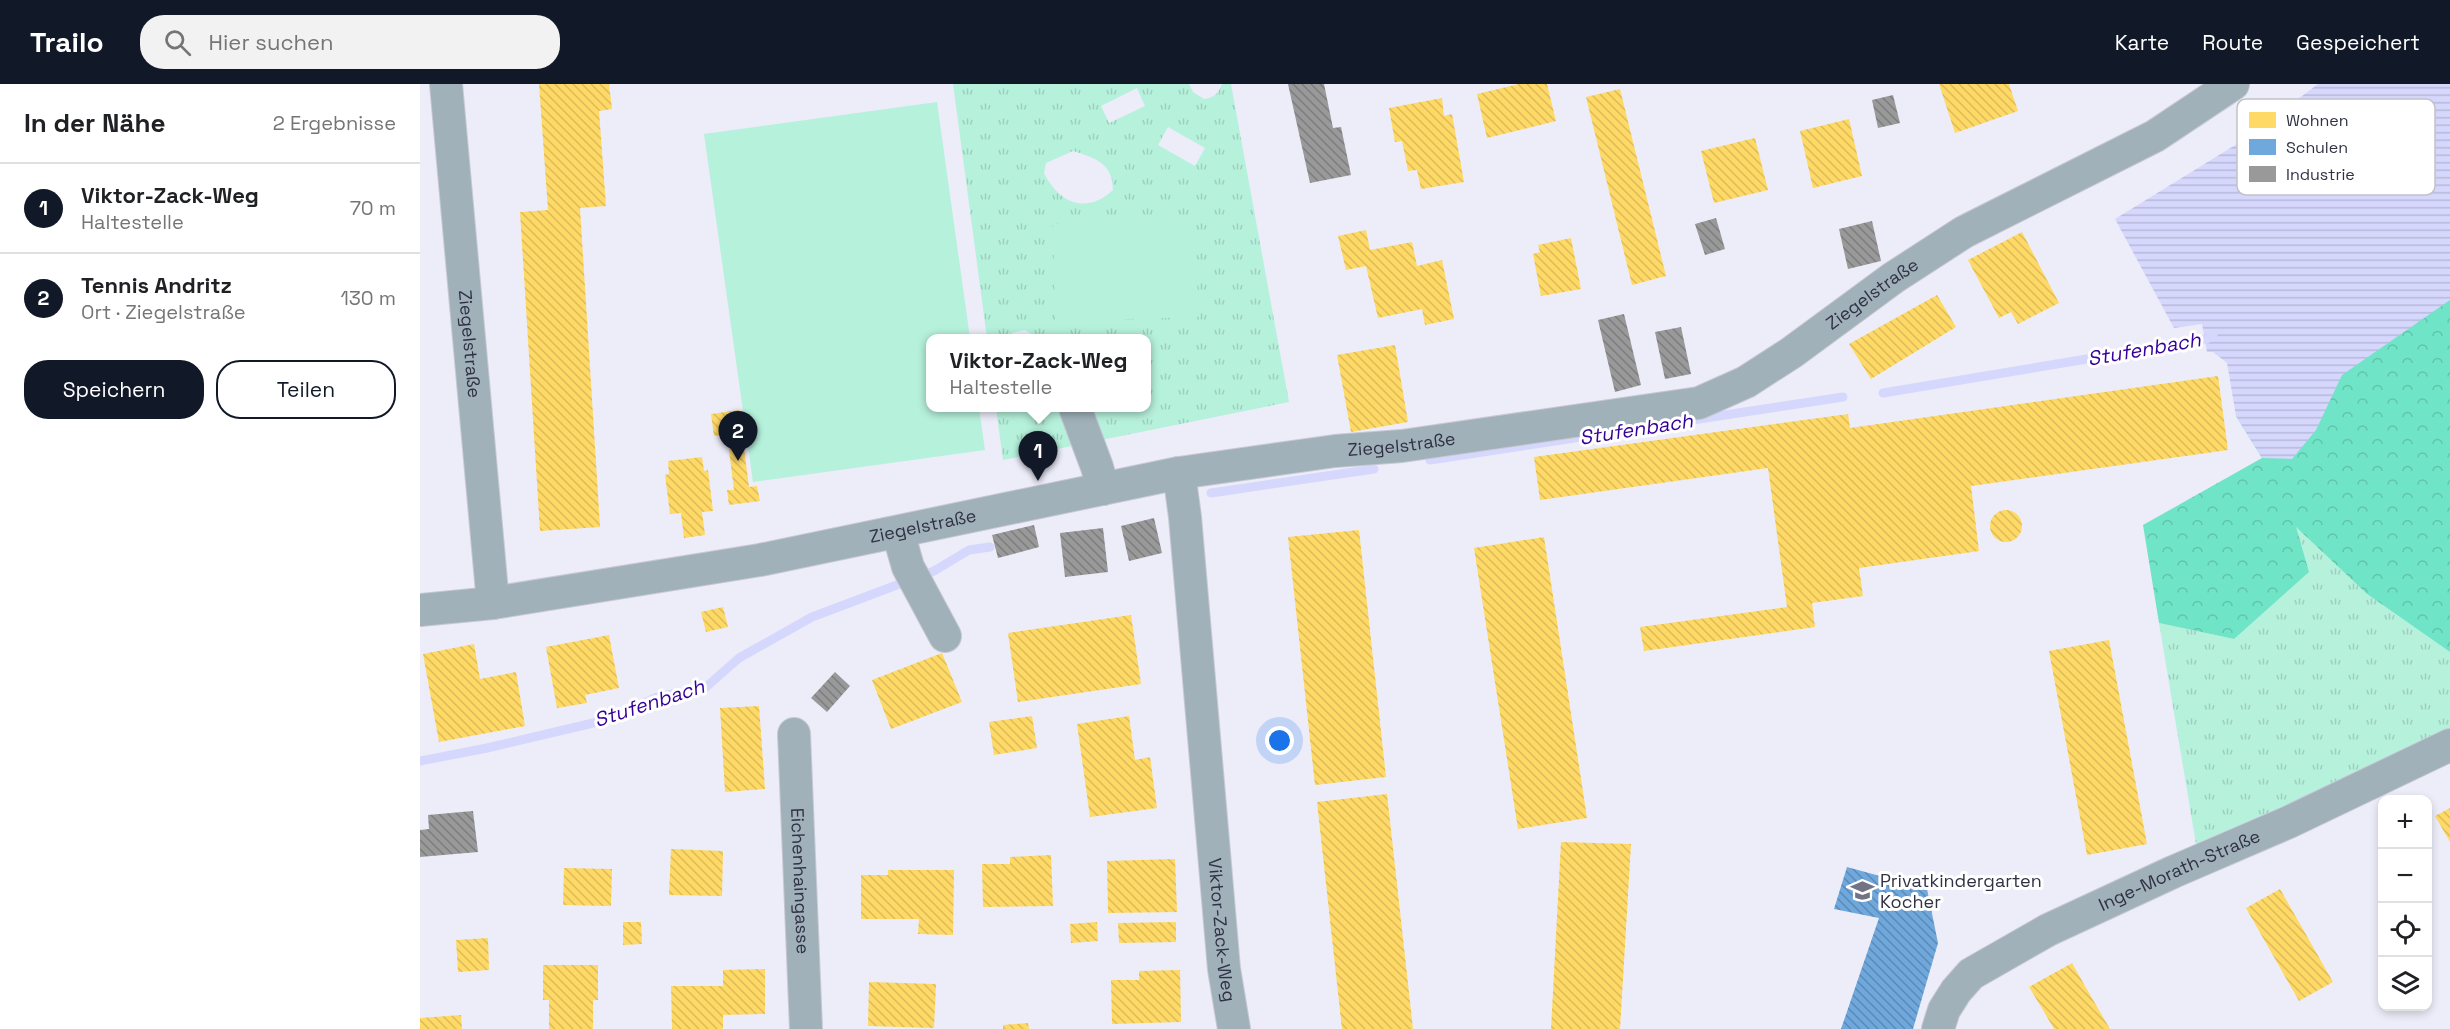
<!DOCTYPE html>
<html lang="de">
<head>
<meta charset="utf-8">
<style>
	:root { --surface:#fff; --page:#f2f2f2; --text:#202124; --muted:#757577; --line:#e0e0e0; --accent:#111827 }
	body { margin:0; font-family:"Space Grotesk",sans-serif; background:var(--page); color:var(--text) }
	.controls { position:absolute; right:18px; bottom:18px; display:grid; overflow:hidden; border-radius:12px; box-shadow:0 3px 9px #0003 }
	.controls button { width:54px; height:54px; display:grid; place-items:center; padding:0; border:0; border-bottom:2px solid var(--line); background:var(--surface); color:var(--text); font:30px sans-serif }
	.you { position:absolute; left:860px; top:657px; width:21px; height:21px; margin:-15px; border:4px solid #fff; border-radius:50%; background:#1a73e8; box-shadow:0 0 0 9px #1a73e833 }
	.badge { display:grid; place-items:center; width:39px; height:39px; border-radius:50%; background:var(--accent); color:#fff; font-size:20px; font-weight:700 }
	.pin { position:absolute; translate:-50% -50px; filter:drop-shadow(0 2px 3px #0008) }
	.pin::after { content:''; position:absolute; top:32px; width:21px; height:18px; background:inherit; clip-path:polygon(0 0,100% 0,50% 100%) }
	.popup { position:absolute; left:506px; top:250px; width:225px; height:78px; box-sizing:border-box; display:grid; place-content:center; border-radius:12px; background:var(--surface); filter:drop-shadow(0 2px 4px #0005); font-size:20px; white-space:nowrap; color:var(--muted) }
	.popup b { font-size:22px; color:var(--text) }
	.popup::after { content:''; position:absolute; left:50%; top:100%; margin-left:-12px; border:12px solid transparent; border-top-color:var(--surface) }
	.list { margin:0; padding:0; list-style:none }
	h2 { display:flex; justify-content:space-between; align-items:center; height:78px; margin:0; padding:0 24px; font-size:26px }
	h2 small { font-size:20px; font-weight:400; color:var(--muted) }
	.list li { display:grid; grid-template-columns:39px 1fr auto; gap:18px; align-items:center; box-sizing:border-box; height:90px; padding:0 24px; border-top:2px solid var(--line) }
	.list b { display:block; font-size:22px; white-space:nowrap }
	.list p { margin:0; font-size:20px; white-space:nowrap; color:var(--muted) }
	.list em { font-size:20px; font-style:normal; color:var(--muted) }
	.actions { display:flex; gap:12px; padding:18px 24px }
	.actions a { flex:1; padding:14px 0; border:2px solid var(--accent); border-radius:24px; text-align:center; font-size:21px; color:var(--accent) }
	.actions .main { background:var(--accent); color:#fff }
	.icon { flex:none; width:33px; height:33px; fill:none; stroke:currentColor; stroke-width:2; stroke-linecap:round; stroke-linejoin:round }
	.map { position:relative; flex:none; width:2030px; height:945px; overflow:hidden }
	header { display:flex; align-items:center; gap:36px; box-sizing:border-box; height:84px; padding:0 30px; background:var(--accent); color:#fff }
	header strong { font-size:28px }
	nav { display:flex; gap:33px; margin-inline-start:auto; font-size:21px }
	.search { width:420px; height:54px; background:var(--page); display:flex; align-items:center; gap:15px; box-sizing:border-box; padding:0 21px; border-radius:24px; color:var(--muted); font-size:22px }
	main { display:flex }
	aside { flex:1; background:var(--surface) }
	.map>svg:first-child { display:block }
	.grass { fill:url(#grass-tufts); fill-rule:evenodd }
	.forest { fill:url(#forest-crowns) }
	.garden { fill:#b6f1dc }
	.water { fill:url(#water-rules) }
	.homes { fill:url(#homes-back-hatch) }
	.schools { fill:url(#schools-back-hatch) }
	.industry { fill:url(#industry-back-hatch) }
	.lines { fill:none; stroke-linecap:round; stroke-linejoin:round }
	.stream { stroke:#d6d7fc; stroke-width:9 }
	.minor-casing { stroke:#c7c8d4; stroke-width:34 }
	.minor { stroke:#a0b1b9; stroke-width:32 }
	.labels { text-anchor:middle; stroke-width:6; stroke-linejoin:round; paint-order:stroke }
	.street-label { font-size:18px; fill:#303145; stroke:#fff }
	.poi-label { font-size:18px; fill:#303145; stroke:#fff; text-anchor:start }
	.water-label { font-size:20px; font-style:italic; fill:#350097; stroke:#fff }
	.key { fill:#fff; stroke:#c1c1c7; stroke-width:1.5 }
	.key-label { font-size:16px; fill:#303145 }
</style>
</head>
<body>
<header>
<strong>Trailo</strong>
<div class="search"><svg class="icon" aria-label="search" viewBox="0 0 24 24"><circle cx="10" cy="10" r="6"/><path d="M15 15l6 6"/></svg>Hier suchen</div>
<nav><a>Karte</a><a>Route</a><a>Gespeichert</a></nav>
</header>
<main>
<aside>
<h2>In der Nähe<small>2 Ergebnisse</small></h2>
<ul class="list">
<li><span class="badge">1</span><div><b>Viktor-Zack-Weg</b><p>Haltestelle</p></div><em>70 m</em></li>
<li><span class="badge">2</span><div><b>Tennis Andritz</b><p>Ort · Ziegelstraße</p></div><em>130 m</em></li>
</ul>
<div class="actions"><a class="main">Speichern</a><a>Teilen</a></div>
</aside>
<div class="map">
<svg width="2030" height="945" viewBox="0 0 2030 945">
	<defs>
		<pattern id="grass-tufts" width="24" height="20" patternUnits="userSpaceOnUse" patternTransform="scale(1.5)"><rect width="24" height="20" fill="#b6f1dc"/><path d="M3 7l-1-3M5 7V3M7 7l1-3M15 17l-1-3M17 17v-4M19 17l1-3" fill="none" stroke="#9dcfbe"/></pattern>
		<pattern id="forest-crowns" width="20" height="18" patternUnits="userSpaceOnUse" patternTransform="scale(1.5)"><rect width="20" height="18" fill="#70e4c6"/><path d="M2 6a3 3 0 1 1 6 0M12 15a3 3 0 1 1 6 0" fill="none" stroke="#61c4ab"/></pattern>
		<pattern id="water-rules" width="6" height="5" patternUnits="userSpaceOnUse" patternTransform="scale(1.5)"><rect width="6" height="5" fill="#d6d7fc"/><path d="M0 2.5h6" fill="none" stroke="#b8b9d9"/></pattern>
		<pattern id="homes-back-hatch" width="6" height="6" patternUnits="userSpaceOnUse" patternTransform="scale(1.5)"><rect width="6" height="6" fill="#ffd966"/><path d="M-1 5l2 2M0 0l6 6M5-1l2 2" fill="none" stroke="#dbbb5a"/></pattern>
		<pattern id="schools-back-hatch" width="6" height="6" patternUnits="userSpaceOnUse" patternTransform="scale(1.5)"><rect width="6" height="6" fill="#6fa8dc"/><path d="M-1 5l2 2M0 0l6 6M5-1l2 2" fill="none" stroke="#5c89b4"/></pattern>
		<pattern id="industry-back-hatch" width="6" height="6" patternUnits="userSpaceOnUse" patternTransform="scale(1.5)"><rect width="6" height="6" fill="#999"/><path d="M-1 5l2 2M0 0l6 6M5-1l2 2" fill="none" stroke="#7d7d7f"/></pattern>
	</defs>
	<rect width="100%" height="100%" fill="#ecedf9"/>
	<path class="grass" d="M533,0H769L773,8L784,15C795,13 798,10 802,0H811L869,318L583,376L576,324H726V255L614,254L613,251L605,246L592,249L588,254H567ZM717,4L725,22L689,39L681,22ZM748,43L785,64L775,82L738,61ZM653,67C675,74 693,79 693,106C666,131 639,119 624,89L626,79Z
		M1875,442L1947,510L2030,568V650L1776,760L1739,539L1814,555Z"/>
	<path class="forest" d="M2030,195V568L1947,510L1876,443L1889,488L1814,555L1739,539L1723,441L1842,374L1816,332Z"/>
	<path class="garden" d="M517,18L550,254L510,255V324H559L565,366L333,398L284,50Z
		M776,137L778,233L635,237L633,140Z"/>
	<path class="water" d="M1898,0H2030V216L1922,291L1896,346L1872,375L1842,374L1816,332L1807,279L1793,268H1787L1782,240L1754,244L1695,135L1825,55Z"/>
	<path class="homes" d="M119,0H189L192,25L179,27L186,122L160,124L180,443L120,447L100,128L128,126Z
		M1099,0H1127L1136,37L1067,54L1057,10Z
		M1519,0H1589L1598,27L1535,49Z
		M1200,5L1246,192L1212,201L1166,13Z
		M1022,14L1024,32L1032,30L1044,98L1001,105L997,86L988,87L982,57L975,58L969,24Z
		M1429,35L1442,92L1393,104L1380,47Z
		M1335,54L1348,106L1294,119L1281,67Z
		M946,146L950,166L992,158L997,182L1022,176L1034,235L1005,241L1002,225L958,234L946,182L926,186L918,152Z
		M1602,148L1639,219L1598,240L1591,228L1579,234L1548,176Z
		M1151,154L1161,205L1121,212L1113,170L1120,168L1118,161Z
		M1517,211L1536,243L1451,295L1429,260Z
		M975,261L988,338L931,348L917,271Z
		M1798,292L1808,366L1551,402L1559,467L1439,484L1443,512L1392,519L1395,543L1224,567L1220,543L1367,523L1348,384L1120,416L1114,373L1428,330L1430,344Z
		M319,326L329,403L337,402L340,417L309,421L307,406H314L307,350L294,352L291,330Z
		M282,373L284,387L288,386L293,427L282,428L285,451L264,454L261,429L250,430L245,391L249,390L248,377Z
		M1570 442a16 16 0 1 1 32 0a16 16 0 1 1-32 0Z
		M939,446L966,693L895,701L868,453Z
		M1124,453L1167,734L1098,745L1054,464Z
		M303,523L308,543L286,548L281,528Z
		M711,531L721,600L598,618L588,549Z
		M189,551L199,604L165,611L167,619L137,624L126,563Z
		M1689,556L1727,760L1667,771L1629,567Z
		M54,560L60,595L96,588L105,642L19,658L3,570Z
		M522,569L542,618L471,645L452,596Z
		M339,622L345,705L305,708L300,624Z
		M612,632L617,664L574,671L569,638Z
		M709,632L715,676L730,673L737,724L670,733L657,640Z
		M967,710L993,945H922L897,718Z
		M2030,724V758L2015,732Z
		M1141,758L1211,760L1200,945H1131Z
		M251,765L303,767L302,812L249,811Z
		M631,771L633,822L563,823L562,780H590V773Z
		M755,775L757,828L688,829L687,777Z
		M144,784L192,785L191,822L143,821Z
		M468,786H534L533,851L498,850L499,835H441V791H468Z
		M1860,805L1913,898L1879,917L1826,824Z
		M203,838H221L222,860L203,861Z
		M677,838L678,857L651,859L650,840Z
		M756,838V858L699,859L698,839Z
		M68,854L69,886L38,888L36,856Z
		M1652,879L1665,902L1690,945H1634L1623,926L1609,903Z
		M123,881H178V916H173V945H129V916H123Z
		M345,885V930L303,931V945H252L251,902H303V886Z
		M760,886L761,938L692,940L691,896H719V887Z
		M449,898L516,900L514,944L448,942Z
		M41,931L42,945H0V934Z
		M608,939L609,945H583V941Z"/>
	<path class="schools" d="M1427,783L1507,805L1518,859L1493,945H1421L1459,834L1414,825Z"/>
	<path class="industry" d="M868,0H904L913,44L921,43L931,91L890,99Z
		M1473,11L1480,39L1458,44L1452,16Z
		M1296,134L1305,165L1285,171L1275,140Z
		M1452,137L1461,177L1428,185L1419,145Z
		M1204,230L1221,301L1195,308L1178,236Z
		M1261,243L1271,290L1245,295L1235,248Z
		M734,434L742,469L709,477L701,442Z
		M614,441L619,463L578,474L572,451Z
		M683,444L688,488L645,493L640,449Z
		M415,588L430,602L407,628L391,614Z
		M53,727L58,768L0,773V746L9,745L8,731Z"/>
	<g class="lines">
		<path class="stream" d="M1463,309L1787,255L1793,251
			M1010,376L1423,313
			M791,409L954,385
			M0,677L67,664L190,635L237,613L285,604L319,574L392,533L514,487L549,466L570,463"/>
		<defs>
			<g id="minor">
				<path id="s1" d="M26,0L73,519"/>
				<path d="M655,324L677,383L683,405"/>
				<path id="s2" d="M759,389L765,433L804,885L814,945"/>
				<path d="M478,448L488,483L525,552"/>
				<path id="s3" d="M0,526L73,519L340,476L759,389L915,367L982,362L1279,319L1326,298L1371,269L1473,194L1544,148L1735,52L1813,0"/>
				<path id="s4" d="M374,650L386,945"/>
				<path id="s5" d="M1518,945L1524,926L1536,907L1551,890L1628,846L1753,788L1869,738L2030,661"/>
			</g>
		</defs>
		<use href="#minor" class="minor-casing"/>
		<use href="#minor" class="minor"/>
	</g>
	<defs>
		<symbol id="school-bare" viewBox="-9 -9 18 18"><path d="M0-5L7-2L0 1L-7-2ZM-4 1L0 2.5L4 1V4Q0 6-4 4Z" fill="#727384" stroke="#fff" stroke-width="2.5" paint-order="stroke"/></symbol>
	</defs>
	<g fill-rule="evenodd">
		<use href="#school-bare" x="1426" y="790" width="33" height="33"/>
	</g>
	<g class="labels">
		<g class="street-label">
			<text dy="6" stroke="none"><textPath href="#s3" startOffset="1502">Ziegelstraße</textPath></text>
			<text dy="6" stroke="none"><textPath href="#s1" startOffset="261">Ziegelstraße</textPath></text>
			<text dy="6" stroke="none"><textPath href="#s3" startOffset="996">Ziegelstraße</textPath></text>
			<text dy="6" stroke="none"><textPath href="#s3" startOffset="510">Ziegelstraße</textPath></text>
			<text dy="6" stroke="none"><textPath href="#s5" startOffset="298">Inge-Morath-Straße</textPath></text>
			<text dy="6" stroke="none"><textPath href="#s4" startOffset="147">Eichenhaingasse</textPath></text>
			<text dy="6" stroke="none"><textPath href="#s2" startOffset="459">Viktor-Zack-Weg</textPath></text>
		</g>
		<g class="poi-label">
			<text x="1460" y="803">Privatkindergarten<tspan x="1460" dy="21">Kocher</tspan></text>
		</g>
		<g class="water-label">
			<text transform="translate(1724 265) rotate(-10)" y="7">Stufenbach</text>
			<text transform="translate(1216 345) rotate(-9)" y="7">Stufenbach</text>
			<text transform="translate(229 619) rotate(-18)" y="7">Stufenbach</text>
		</g>
	</g>
	<rect x="1817" y="15" width="198" height="96" rx="9" class="key"/>
	<rect x="1829" y="28" width="27" height="16" fill="#ffd966"/>
	<rect x="1829" y="55" width="27" height="16" fill="#6fa8dc"/>
	<rect x="1829" y="82" width="27" height="16" fill="#999"/>
	<g class="key-label">
		<text x="1866" y="42">Wohnen</text>
		<text x="1866" y="69">Schulen</text>
		<text x="1866" y="96">Industrie</text>
	</g>
</svg>
<div class="controls">
<button>+</button>
<button>−</button>
<button><svg class="icon" aria-label="locate" viewBox="0 0 24 24"><circle cx="12" cy="12" r="6"/><path d="M12 2v4M12 18v4M2 12h4M18 12h4"/></svg></button>
<button><svg class="icon" aria-label="layers" viewBox="0 0 24 24"><path d="M12 4l9 5-9 5-9-5zM3 14l9 5 9-5"/></svg></button>
</div>
<div class="you"></div>
<div class="pin badge" style="left:618px;top:397px">1</div>
<div class="popup"><b>Viktor-Zack-Weg</b>Haltestelle</div>
<div class="pin badge" style="left:318px;top:377px">2</div>
</div>
</main>
</body>
</html>
